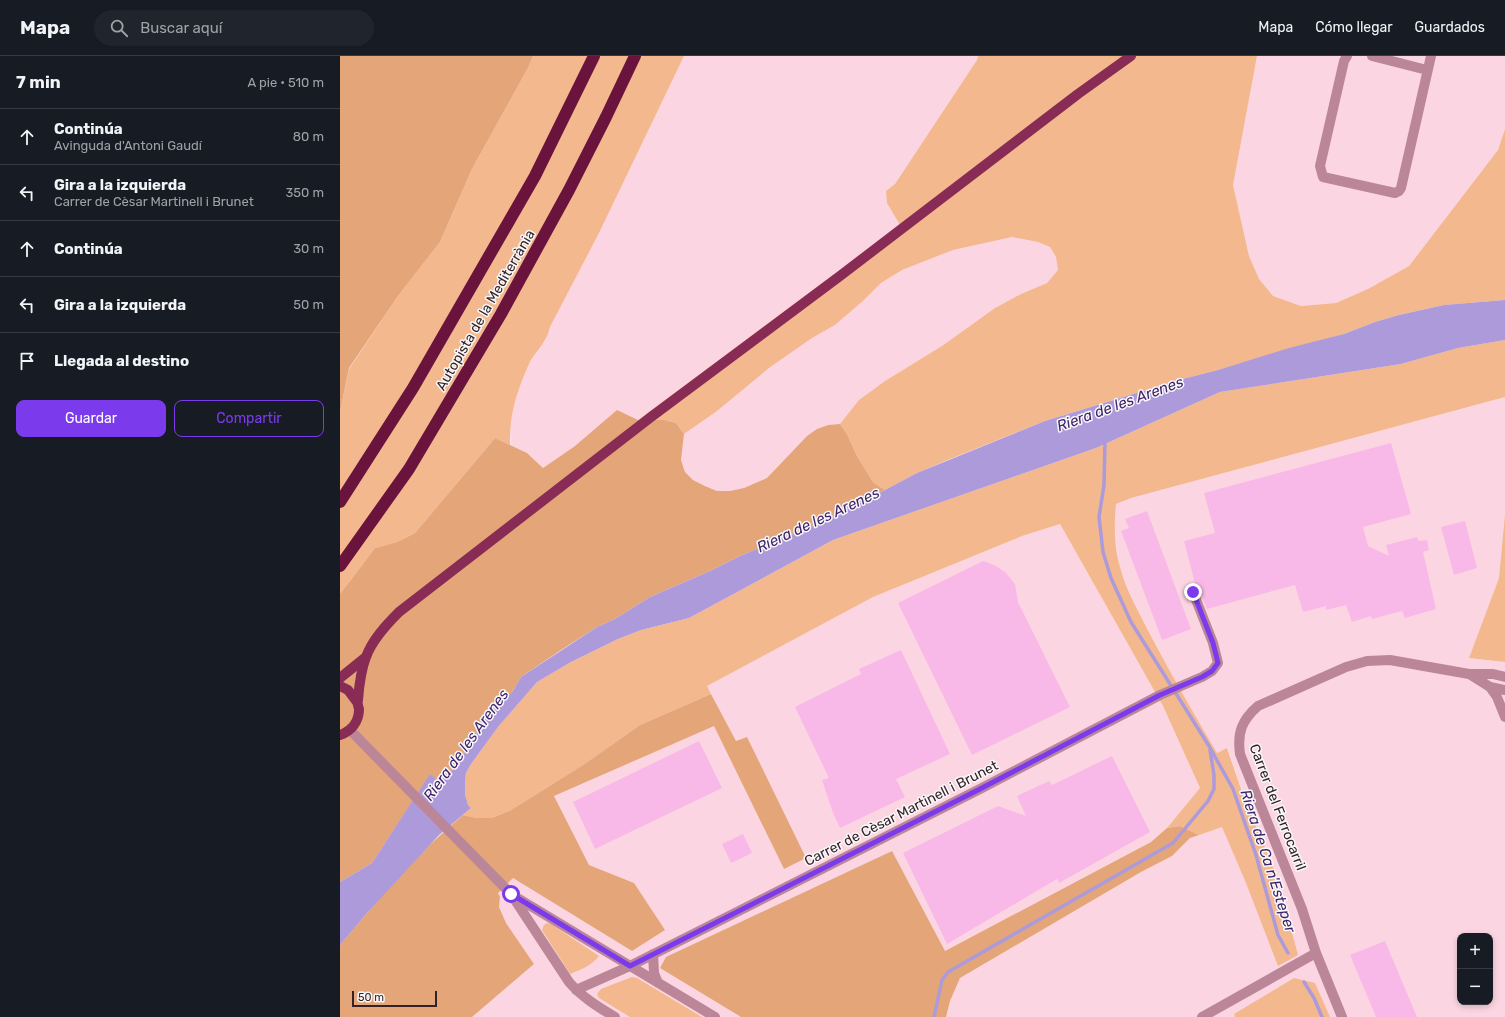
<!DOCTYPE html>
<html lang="es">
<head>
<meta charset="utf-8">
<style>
	:root { --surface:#171b24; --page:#20242c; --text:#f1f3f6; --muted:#9ea1a6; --line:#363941; --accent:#7c3aed }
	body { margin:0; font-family:Rubik,sans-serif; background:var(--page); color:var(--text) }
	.controls { position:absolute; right:12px; bottom:12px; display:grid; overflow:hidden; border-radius:8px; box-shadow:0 2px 6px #0003 }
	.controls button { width:36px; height:36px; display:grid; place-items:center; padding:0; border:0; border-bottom:1px solid var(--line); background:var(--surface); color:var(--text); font:20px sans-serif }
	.scale { position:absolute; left:12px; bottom:10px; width:85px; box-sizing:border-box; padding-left:4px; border:2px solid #352128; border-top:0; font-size:11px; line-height:14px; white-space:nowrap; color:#352128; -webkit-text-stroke:3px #f8f8f8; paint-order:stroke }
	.stop { position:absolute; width:12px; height:12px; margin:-9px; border:3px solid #7c3aed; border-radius:50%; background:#fff }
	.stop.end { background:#7c3aed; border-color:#fff; box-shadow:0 1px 4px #0008 }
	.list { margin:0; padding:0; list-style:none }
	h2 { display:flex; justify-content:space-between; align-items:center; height:52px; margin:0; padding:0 16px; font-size:17px }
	h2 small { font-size:13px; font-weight:400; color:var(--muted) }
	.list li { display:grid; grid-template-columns:26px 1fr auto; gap:12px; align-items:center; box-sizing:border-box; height:56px; padding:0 16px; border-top:1px solid var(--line) }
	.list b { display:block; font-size:15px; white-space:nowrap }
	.list p { margin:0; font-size:13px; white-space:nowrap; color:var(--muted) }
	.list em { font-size:13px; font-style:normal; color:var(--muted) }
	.actions { display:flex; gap:8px; padding:12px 16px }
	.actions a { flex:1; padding:9px 0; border:1px solid var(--accent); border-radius:8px; text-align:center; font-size:14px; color:var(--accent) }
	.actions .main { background:var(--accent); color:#fff }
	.icon { flex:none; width:22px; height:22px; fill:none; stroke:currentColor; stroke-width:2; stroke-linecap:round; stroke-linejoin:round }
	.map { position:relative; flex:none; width:1165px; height:961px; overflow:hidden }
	header { display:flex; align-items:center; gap:24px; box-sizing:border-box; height:56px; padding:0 20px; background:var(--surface); border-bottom:1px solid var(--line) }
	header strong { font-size:19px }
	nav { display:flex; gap:22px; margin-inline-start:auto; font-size:14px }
	.search { width:280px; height:36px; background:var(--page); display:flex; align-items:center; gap:10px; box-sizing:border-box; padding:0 14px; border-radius:22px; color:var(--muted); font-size:15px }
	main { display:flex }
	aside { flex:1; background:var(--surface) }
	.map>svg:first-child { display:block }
	.built { fill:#fcd5e2; fill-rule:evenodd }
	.green { fill:#f3b88d }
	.forest { fill:#e4a679 }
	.water { fill:#ac9adb }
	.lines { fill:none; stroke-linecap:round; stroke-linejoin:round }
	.stream { stroke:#ac9adb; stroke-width:3.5 }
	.building { fill:#f9b9e8 }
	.minor { stroke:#bb8698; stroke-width:10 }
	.major { stroke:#882c55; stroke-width:10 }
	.highway { stroke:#6a143d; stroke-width:12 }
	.route { stroke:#7c3aed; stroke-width:5 }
	.labels { text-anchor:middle; stroke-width:3; stroke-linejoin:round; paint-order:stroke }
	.street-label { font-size:14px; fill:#352128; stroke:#f8f8f8 }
	.water-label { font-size:15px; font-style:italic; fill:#3f226d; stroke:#f8f8f8 }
</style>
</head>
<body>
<header>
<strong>Mapa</strong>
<div class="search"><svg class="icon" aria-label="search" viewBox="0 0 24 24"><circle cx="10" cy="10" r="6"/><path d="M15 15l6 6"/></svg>Buscar aquí</div>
<nav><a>Mapa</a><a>Cómo llegar</a><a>Guardados</a></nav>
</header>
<main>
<aside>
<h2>7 min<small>A pie · 510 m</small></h2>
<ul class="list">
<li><svg class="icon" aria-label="ahead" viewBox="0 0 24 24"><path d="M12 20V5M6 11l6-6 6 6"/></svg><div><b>Continúa</b><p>Avinguda d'Antoni Gaudí</p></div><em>80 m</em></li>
<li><svg class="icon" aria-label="left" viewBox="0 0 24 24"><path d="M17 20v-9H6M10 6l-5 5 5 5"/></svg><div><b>Gira a la izquierda</b><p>Carrer de Cèsar Martinell i Brunet</p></div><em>350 m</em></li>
<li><svg class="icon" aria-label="ahead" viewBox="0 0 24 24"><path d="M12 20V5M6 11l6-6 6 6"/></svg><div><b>Continúa</b></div><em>30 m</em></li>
<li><svg class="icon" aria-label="left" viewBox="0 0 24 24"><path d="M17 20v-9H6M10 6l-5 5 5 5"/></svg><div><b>Gira a la izquierda</b></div><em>50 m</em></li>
<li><svg class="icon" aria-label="arrive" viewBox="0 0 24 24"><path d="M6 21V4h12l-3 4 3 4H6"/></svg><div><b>Llegada al destino</b></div></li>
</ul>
<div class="actions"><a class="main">Guardar</a><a>Compartir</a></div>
</aside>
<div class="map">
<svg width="1165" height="961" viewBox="0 0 1165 961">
	<rect width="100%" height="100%" fill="#fbe4eb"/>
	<path class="built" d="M344,0H638L637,4L555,128L546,135L547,147L560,169L298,364L235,390L203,412L187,397L171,389L170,372L177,335L189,308L206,283L210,271L259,177Z
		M917,0H1165V73L1158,94L1069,210L1028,233L996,247L961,250L933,240L919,223L909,200L893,129Z
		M672,181L698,186L710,191L716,201L718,214L707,227L681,238L655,252L602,290L545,325L519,344L500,368L488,369L467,380L427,422L404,432L390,435H377L353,424L345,416L341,404L344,378L377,355L429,312L472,282L495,269L524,244L541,227L562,214L613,194Z
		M1165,341V458L1159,522L1129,602L1165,606V961H990L975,927L894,958L895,961H606L610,945L620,922L801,816L832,800L850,782L882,770L906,827L903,739L888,692L877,697L842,638L794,547L779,511L775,480V461L776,448L791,442ZM1120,880H1150V946H1120Z
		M720,468L823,650L860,732L823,777L811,786L605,895L326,901L320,912L401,961H132L194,908L166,867L159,851L160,841L158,837L173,822L292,895L294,827L249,809L214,740L374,669L444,813L465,802L406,681L396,685L367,630L533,541L682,480Z"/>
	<path class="green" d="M193,0H344L259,177L210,271C209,274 208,279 206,282C201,292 193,299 189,308C177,334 169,360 170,389L155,382L75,477L57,486L35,492L0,538V356L9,313L58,240L100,186L132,113L188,12Z
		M638,0H917L893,129L909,200L919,223L933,240L961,250L996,247L1028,233L1069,210L1158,94L1165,73V244L1104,249L1059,259L1035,266L1004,278L878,314L839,324L757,349L705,365L610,403L577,417L545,434L533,426L517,400L507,378L500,368L519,344L545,325L602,290L655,252L681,238L707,227L718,214L716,201L710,191L698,186L672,181L613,194L562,214L541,227L524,244L495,269L472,282L429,312L377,355L344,378L336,367L325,364H298L560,169L547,147L546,135L555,128L637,4Z
		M1165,284V341L791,442L776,448C774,468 774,491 780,511C786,535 800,558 811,580C832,620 854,658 877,697L887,692L903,739L937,821L958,899L938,910L906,827L882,771L859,779L840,770L827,772L860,732L823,650L720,468L682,480L533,541L367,630L371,638L300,669L243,709L171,754L152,762H137L123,759L131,752L128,749L125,738V726L126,717L131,708L158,671L197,626L231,606L278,583L301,574L349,562L493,484L756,392L880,336L1061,308L1118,292Z
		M1165,458V606L1129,602L1159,522Z
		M207,867L211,868L259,900C251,910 242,913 230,918L202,874L204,869Z
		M292,921L297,922L362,961H290L259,942L257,938L261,933Z
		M954,922L975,927L990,961H895L894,958Z"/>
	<path class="forest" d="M0,0H193L188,12L132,113L100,186L58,240L9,312L0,356Z
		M277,354L298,364H325L336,367L344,378L341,404L345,416L353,424L365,430L377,435H390L404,432L427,422L467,380L477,373L488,369L500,368L507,378L517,400L533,426L545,434L468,472L400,500L370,515L310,541L275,563L257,571L221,594L181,621L173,635L141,665L136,678L116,711L106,719L96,723L90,719L32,807L0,826V538L35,492L57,486L75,477L155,382L187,397L203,412L235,390Z
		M371,638L396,685L407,681L466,802L444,813L374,670L214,740L249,809L294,827L325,874L292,895L173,822L158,837L160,841L159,851L166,867L194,908L132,961H0V889C38,844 77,797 123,759L137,762H152L171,754L243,709L300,669Z
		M840,770L859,779L850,782L832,800L801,816L620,922L610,945L606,961H401L320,912L326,901L552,795L605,895L811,786L827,772Z"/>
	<path class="water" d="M1165,244V284L1118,292L1061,308L880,336L756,392L493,484L349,562L301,574L278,583L231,606L197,626L158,671L131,708L126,717L125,726V738L128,749L131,752L99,779L27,857L0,889V826L32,807L90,718L96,723L106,719L116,711L136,678L141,665L173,635L181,621L257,571L275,563L310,541L370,515L400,500L468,472L545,434L577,417L705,365L839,324L878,314L949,292L1004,278L1035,266L1059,259L1104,249Z"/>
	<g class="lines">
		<path class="stream" d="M765,384L764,429L759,461L763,496L771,522L791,566L869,690L893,733L916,799L938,879L948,897
			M964,926L974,942L982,961
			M594,961L602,924L608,916L833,787L868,745L874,733V719L870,694"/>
	</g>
	<path class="building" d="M1051,387L1071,458L1023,471L1028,490L1049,500L1046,489L1077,481L1079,485L1087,484L1089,494L1083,496L1096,553L1065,562L1062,555L1032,563L1031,560L1012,566L1006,549L986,554V550L963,556L955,529L867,553L859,534L856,531L844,485L875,477L864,437Z
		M807,455L851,573L822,584L781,475L789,472L785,463Z
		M1125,465L1137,512L1114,519L1101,471Z
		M643,505L654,509L665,516L675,528L678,546L730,651L632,699L558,547Z
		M561,594L610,698L556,723L565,741L500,772L493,757L482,724L489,722L455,651L521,618L519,613Z
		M359,685L382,732L255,793L233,746Z
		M772,700L810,776L719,827L717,823L607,888L563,797L658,750L686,760L677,740L709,725L712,729Z
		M403,778L412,797L391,807L382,788Z
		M1045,885L1077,961H1036L1010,899Z"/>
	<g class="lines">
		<path class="minor" d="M1007,0L1004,5L980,110L983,121L1055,137L1059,135L1061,132L1091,0
			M1032,0L1087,14
			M1131,619L1150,631L1165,634
			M1150,631L1157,641L1165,661
			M10,674L171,838L229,926C242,941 258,951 275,961
			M174,840L375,961
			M313,898L314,917L318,927
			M236,934L290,910L640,733L820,639L862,621L872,615L878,607L873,587L853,536
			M862,961L976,897
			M1002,961L976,897L962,853L900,698C897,676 902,664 918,650L1006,611L1027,605L1050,604L1129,618H1153L1165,621"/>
		<path class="major" d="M0,622L26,601
			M0,630L8,634L17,646
			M0,679C11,675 19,666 19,653C18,650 17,647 18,644C19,631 21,614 26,601C32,584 46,569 59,556L311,361L500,220L738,38L791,0"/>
		<path class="highway" d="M0,446L73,332L195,120L254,0
			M0,510L69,413L161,258L229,134L266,61L295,0"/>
	</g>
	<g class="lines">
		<path class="route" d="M171,838L290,910L640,733L820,639L862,621L872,615L878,607L873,587L853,536"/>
	</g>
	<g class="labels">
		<g class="street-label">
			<text transform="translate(145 254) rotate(-60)" y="5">Autopista de la Mediterrània</text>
			<text transform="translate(938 751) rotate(69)" y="5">Carrer del Ferrocarril</text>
			<text transform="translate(561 757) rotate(-27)" y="5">Carrer de Cèsar Martinell i Brunet</text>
		</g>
		<g class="water-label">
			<text transform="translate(780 348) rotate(-20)" y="5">Riera de les Arenes</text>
			<text transform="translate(478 464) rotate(-25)" y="5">Riera de les Arenes</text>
			<text transform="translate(126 689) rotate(-54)" y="5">Riera de les Arenes</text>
			<text transform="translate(928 805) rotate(72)" y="5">Riera de Ca n'Esteper</text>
		</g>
	</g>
</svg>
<div class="controls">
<button>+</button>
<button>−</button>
</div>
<div class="scale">50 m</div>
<div class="stop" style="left:171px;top:838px"></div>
<div class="stop end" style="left:853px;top:536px"></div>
</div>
</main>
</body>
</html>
